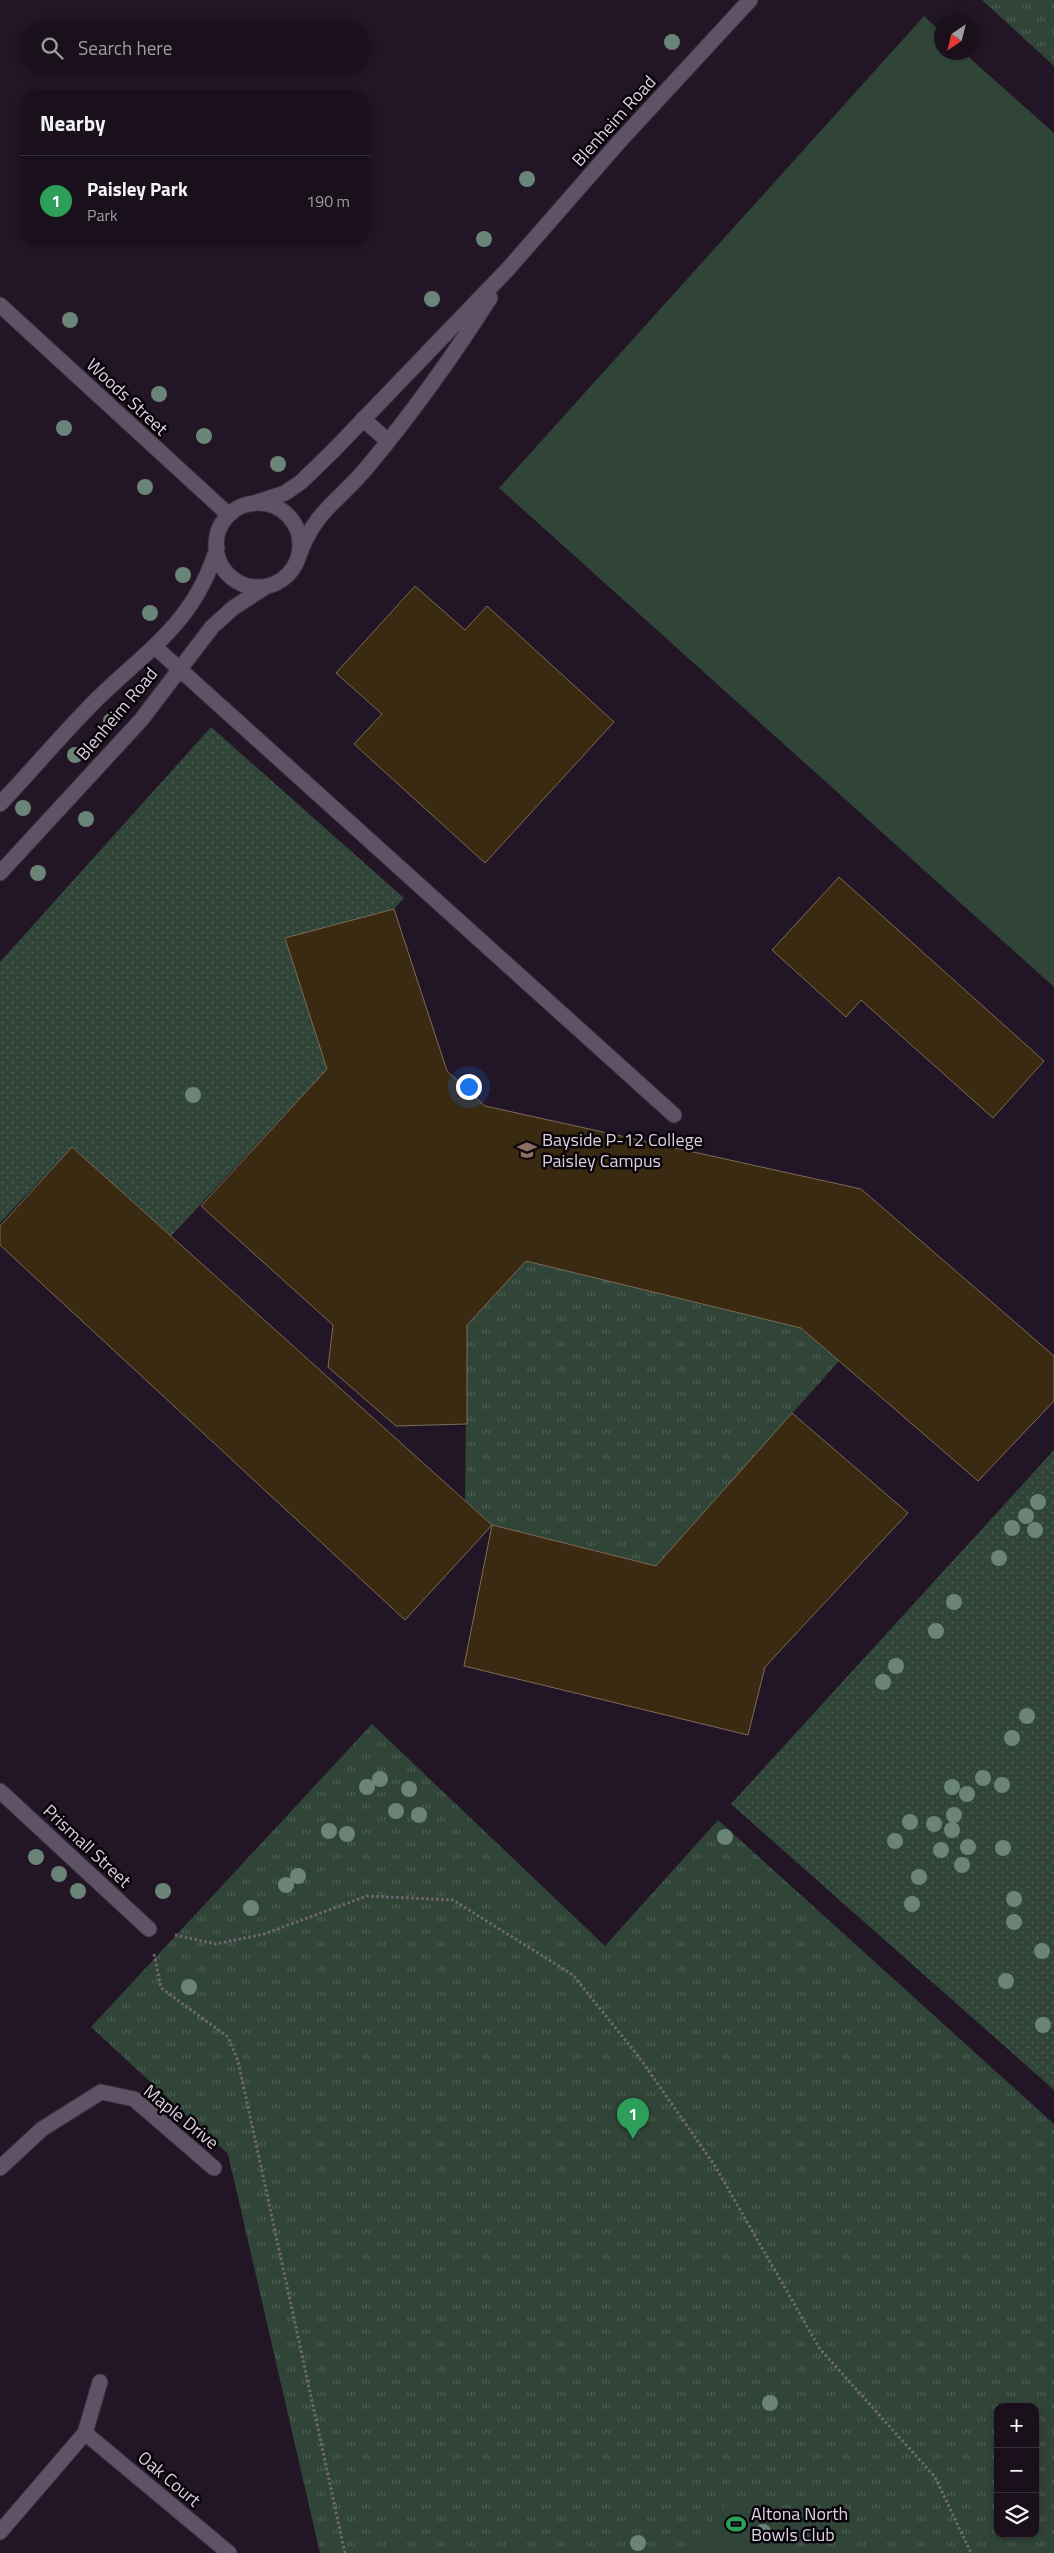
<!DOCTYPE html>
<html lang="en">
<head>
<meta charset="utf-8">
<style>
	:root { --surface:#1a101c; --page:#231925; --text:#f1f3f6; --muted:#9f9da3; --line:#38303b; --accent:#f890cc }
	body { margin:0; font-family:"Titillium Web",sans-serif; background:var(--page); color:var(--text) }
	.controls { position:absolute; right:15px; bottom:15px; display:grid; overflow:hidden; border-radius:10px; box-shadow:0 2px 8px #0003 }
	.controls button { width:45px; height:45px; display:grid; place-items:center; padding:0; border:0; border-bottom:1px solid var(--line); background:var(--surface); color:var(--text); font:25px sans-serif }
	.compass { position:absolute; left:934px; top:15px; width:45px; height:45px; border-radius:50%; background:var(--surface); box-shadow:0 2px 8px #0003; rotate:215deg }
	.you { position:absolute; left:468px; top:1086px; width:18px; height:18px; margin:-12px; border:4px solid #fff; border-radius:50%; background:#1a73e8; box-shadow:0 0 0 8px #1a73e833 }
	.badge { display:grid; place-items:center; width:32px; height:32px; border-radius:50%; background:var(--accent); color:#fff; font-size:16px; font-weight:700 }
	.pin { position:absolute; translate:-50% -41px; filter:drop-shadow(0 1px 2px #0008) }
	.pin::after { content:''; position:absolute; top:26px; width:18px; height:15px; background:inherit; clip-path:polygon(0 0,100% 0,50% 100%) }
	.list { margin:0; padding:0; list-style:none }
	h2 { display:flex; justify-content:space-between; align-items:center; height:65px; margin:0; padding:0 20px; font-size:21px }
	h2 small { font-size:16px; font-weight:400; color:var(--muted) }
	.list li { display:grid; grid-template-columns:32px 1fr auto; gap:15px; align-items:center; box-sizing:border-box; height:90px; padding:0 20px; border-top:1px solid var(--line) }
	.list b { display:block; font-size:19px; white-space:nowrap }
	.list p { margin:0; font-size:16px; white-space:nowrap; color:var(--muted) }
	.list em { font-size:16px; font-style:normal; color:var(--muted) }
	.icon { flex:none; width:28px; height:28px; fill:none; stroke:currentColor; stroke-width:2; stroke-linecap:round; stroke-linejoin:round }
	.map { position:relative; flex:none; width:1054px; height:2553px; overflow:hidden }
	.search { position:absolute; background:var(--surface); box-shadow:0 2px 8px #0003; left:20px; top:20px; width:350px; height:55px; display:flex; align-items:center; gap:12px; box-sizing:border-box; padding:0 18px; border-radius:28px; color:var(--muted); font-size:19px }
	.panel { position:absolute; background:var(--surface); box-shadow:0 2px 8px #0003; left:20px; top:90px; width:350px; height:155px; border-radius:20px }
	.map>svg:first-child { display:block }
	.grass { fill:url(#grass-dots) }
	.park { fill:url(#park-tufts); fill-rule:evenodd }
	.garden { fill:#304437 }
	.building { fill:#3b2a12; stroke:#7c6c57 }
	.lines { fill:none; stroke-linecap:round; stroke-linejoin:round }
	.minor-casing { stroke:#39313d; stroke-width:17 }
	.path { stroke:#716574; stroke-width:3; stroke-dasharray:2.5 2.5; stroke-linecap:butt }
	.minor { stroke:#605266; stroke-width:15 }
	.tree { fill:#6b8478 }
	.labels { text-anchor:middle; stroke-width:5; stroke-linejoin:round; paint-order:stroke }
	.street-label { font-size:18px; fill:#dbd2de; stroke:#08040a }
	.poi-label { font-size:18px; fill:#dbd2de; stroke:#08040a; text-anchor:start }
</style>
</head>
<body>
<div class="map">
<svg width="1054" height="2553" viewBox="0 0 1054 2553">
	<defs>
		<pattern id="grass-dots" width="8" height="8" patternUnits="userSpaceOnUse" patternTransform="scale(1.25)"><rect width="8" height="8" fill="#304437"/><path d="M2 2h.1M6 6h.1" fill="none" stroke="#4d5e54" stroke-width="1.8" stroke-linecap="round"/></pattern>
		<pattern id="park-tufts" width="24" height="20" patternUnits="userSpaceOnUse" patternTransform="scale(1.25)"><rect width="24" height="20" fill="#304437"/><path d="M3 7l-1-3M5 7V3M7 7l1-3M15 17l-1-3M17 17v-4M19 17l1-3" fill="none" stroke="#4d5e54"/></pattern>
	</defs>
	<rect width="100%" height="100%" fill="#221526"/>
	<path class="grass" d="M211,727L404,898L394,909L285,938L327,1069L171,1236L72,1147L0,1223V962Z
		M1054,1450V2090L731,1804Z"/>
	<path class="park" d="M982,0H1054V66Z
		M526,1261L801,1328L839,1361L656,1566L492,1525L465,1500L467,1325Z
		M372,1724L605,1946L718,1820L1054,2124V2553H320L228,2154L91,2027ZM998,2407H1035V2534H998Z"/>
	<path class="garden" d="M924,16L941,32L942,52L964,53L1054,133V987L499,488Z
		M734,2496L796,2553H683Z"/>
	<path class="building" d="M415,586L465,630L487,606L614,722L485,863L354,744L382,714L336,673Z
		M839,877L1044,1061L993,1118L861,1000L846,1017L772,950Z
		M394,909L447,1071L485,1106L861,1189L1054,1356V1401L978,1481L801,1328L526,1261L467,1325V1424L396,1426L328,1367L333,1325L201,1206L327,1069L285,938Z
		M72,1147L492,1525L405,1620L0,1245V1226Z
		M792,1413L908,1513L765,1667L748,1735L464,1666L492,1525L656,1566Z"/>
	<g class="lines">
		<defs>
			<path id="minor" d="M0,305L229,515
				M363,419L388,441
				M216 545a42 42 0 1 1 84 0a42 42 0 1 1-84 0Z
				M251,504L285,493L301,482L332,452L508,269L619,142L750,0
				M298,558C315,509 339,502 369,465C413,412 453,356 490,298
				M155,647L674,1115
				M0,804C33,769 64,732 98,698C150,648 195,621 217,548
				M0,873L141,720L212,627L233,608L267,586
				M0,1791L149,1929
				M0,2168L42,2129L101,2092L134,2099L214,2168
				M85,2433L229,2553
				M0,2532L85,2433L100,2382"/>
		</defs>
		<use href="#minor" class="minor-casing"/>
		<path class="path" d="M175,1935L216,1944L264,1934L367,1896L453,1900L573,1975L639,2057L715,2166L820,2349L935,2477L971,2553
			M154,1954L161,1988L228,2037L238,2061L345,2553"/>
		<use href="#minor" class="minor"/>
	</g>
	<g class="tree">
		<circle cx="672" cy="42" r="8"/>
		<circle cx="527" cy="179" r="8"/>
		<circle cx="484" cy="239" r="8"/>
		<circle cx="432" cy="299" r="8"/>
		<circle cx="70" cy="320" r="8"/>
		<circle cx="159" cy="394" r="8"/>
		<circle cx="64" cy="428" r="8"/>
		<circle cx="204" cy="436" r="8"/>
		<circle cx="278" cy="464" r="8"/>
		<circle cx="145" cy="487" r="8"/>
		<circle cx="183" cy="575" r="8"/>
		<circle cx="150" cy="613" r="8"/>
		<circle cx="111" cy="721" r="8"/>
		<circle cx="75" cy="755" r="8"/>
		<circle cx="23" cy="808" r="8"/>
		<circle cx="86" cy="819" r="8"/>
		<circle cx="38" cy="873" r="8"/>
		<circle cx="193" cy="1095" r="8"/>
		<circle cx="1038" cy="1502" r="8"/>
		<circle cx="1026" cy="1516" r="8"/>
		<circle cx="1012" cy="1528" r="8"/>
		<circle cx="1035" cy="1530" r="8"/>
		<circle cx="999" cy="1558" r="8"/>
		<circle cx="954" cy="1602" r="8"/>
		<circle cx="936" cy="1631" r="8"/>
		<circle cx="896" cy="1666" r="8"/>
		<circle cx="883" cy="1682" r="8"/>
		<circle cx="1027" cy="1716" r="8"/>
		<circle cx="1012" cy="1738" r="8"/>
		<circle cx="983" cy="1778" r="8"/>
		<circle cx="380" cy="1779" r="8"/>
		<circle cx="1002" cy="1785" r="8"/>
		<circle cx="367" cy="1787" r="8"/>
		<circle cx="952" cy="1787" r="8"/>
		<circle cx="409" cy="1789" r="8"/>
		<circle cx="967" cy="1794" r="8"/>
		<circle cx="396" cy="1811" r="8"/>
		<circle cx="419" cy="1815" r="8"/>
		<circle cx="954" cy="1815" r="8"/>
		<circle cx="910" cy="1822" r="8"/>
		<circle cx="934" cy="1824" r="8"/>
		<circle cx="952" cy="1830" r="8"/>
		<circle cx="329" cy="1831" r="8"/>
		<circle cx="347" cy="1834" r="8"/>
		<circle cx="725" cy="1837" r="8"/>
		<circle cx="895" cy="1841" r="8"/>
		<circle cx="968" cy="1847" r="8"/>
		<circle cx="1003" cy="1848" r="8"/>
		<circle cx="941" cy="1850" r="8"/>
		<circle cx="36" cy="1857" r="8"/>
		<circle cx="962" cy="1865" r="8"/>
		<circle cx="59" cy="1874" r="8"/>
		<circle cx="298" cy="1876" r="8"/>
		<circle cx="919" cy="1877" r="8"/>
		<circle cx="286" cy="1885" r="8"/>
		<circle cx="78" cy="1891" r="8"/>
		<circle cx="163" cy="1891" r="8"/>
		<circle cx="1014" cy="1899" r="8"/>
		<circle cx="912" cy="1904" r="8"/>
		<circle cx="251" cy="1908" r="8"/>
		<circle cx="1014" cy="1922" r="8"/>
		<circle cx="1042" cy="1951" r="8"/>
		<circle cx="1006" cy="1981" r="8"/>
		<circle cx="189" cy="1987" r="8"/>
		<circle cx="1043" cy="2025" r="8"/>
		<circle cx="770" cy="2403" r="8"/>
		<circle cx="763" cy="2532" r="8"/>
		<circle cx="638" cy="2543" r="8"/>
	</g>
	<defs>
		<symbol id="school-bare" viewBox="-9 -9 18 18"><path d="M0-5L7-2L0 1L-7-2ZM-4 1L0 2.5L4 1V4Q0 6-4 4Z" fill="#8d6e63" stroke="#08040a" stroke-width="2.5" paint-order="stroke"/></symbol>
		<symbol id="stadium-bare" viewBox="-9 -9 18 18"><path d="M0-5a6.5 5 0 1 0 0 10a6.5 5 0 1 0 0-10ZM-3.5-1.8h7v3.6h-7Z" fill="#2e9e5b" stroke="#08040a" stroke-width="2.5" paint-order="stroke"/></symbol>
	</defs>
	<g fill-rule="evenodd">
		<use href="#school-bare" x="513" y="1136" width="28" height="28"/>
		<use href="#stadium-bare" x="722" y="2510" width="28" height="28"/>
	</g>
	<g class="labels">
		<g class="street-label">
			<text transform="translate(614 121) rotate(-48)" y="6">Blenheim Road</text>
			<text transform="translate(127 397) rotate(43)" y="6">Woods Street</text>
			<text transform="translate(117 714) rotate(-50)" y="6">Blenheim Road</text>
			<text transform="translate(87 1846) rotate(43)" y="6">Prismall Street</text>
			<text transform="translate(181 2117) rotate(39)" y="6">Maple Drive</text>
			<text transform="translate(169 2479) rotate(40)" y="6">Oak Court</text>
		</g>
		<g class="poi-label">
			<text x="542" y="1146">Bayside P-12 College<tspan x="542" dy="21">Paisley Campus</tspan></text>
			<text x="751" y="2520">Altona North<tspan x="751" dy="21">Bowls Club</tspan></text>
		</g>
	</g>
</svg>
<div class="controls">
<button>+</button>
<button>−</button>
<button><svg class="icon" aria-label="layers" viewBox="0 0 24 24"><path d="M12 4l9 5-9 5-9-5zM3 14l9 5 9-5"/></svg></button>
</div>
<svg class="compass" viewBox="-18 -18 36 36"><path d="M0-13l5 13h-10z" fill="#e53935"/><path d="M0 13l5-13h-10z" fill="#9f9da3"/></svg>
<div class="you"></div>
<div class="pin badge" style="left:633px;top:2139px;background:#2e9e5b">1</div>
<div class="search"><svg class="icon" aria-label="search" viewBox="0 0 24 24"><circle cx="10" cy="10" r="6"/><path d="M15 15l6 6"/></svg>Search here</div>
<section class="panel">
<h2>Nearby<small></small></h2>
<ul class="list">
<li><span class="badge" style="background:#2e9e5b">1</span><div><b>Paisley Park</b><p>Park</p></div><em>190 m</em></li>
</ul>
</section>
</div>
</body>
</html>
